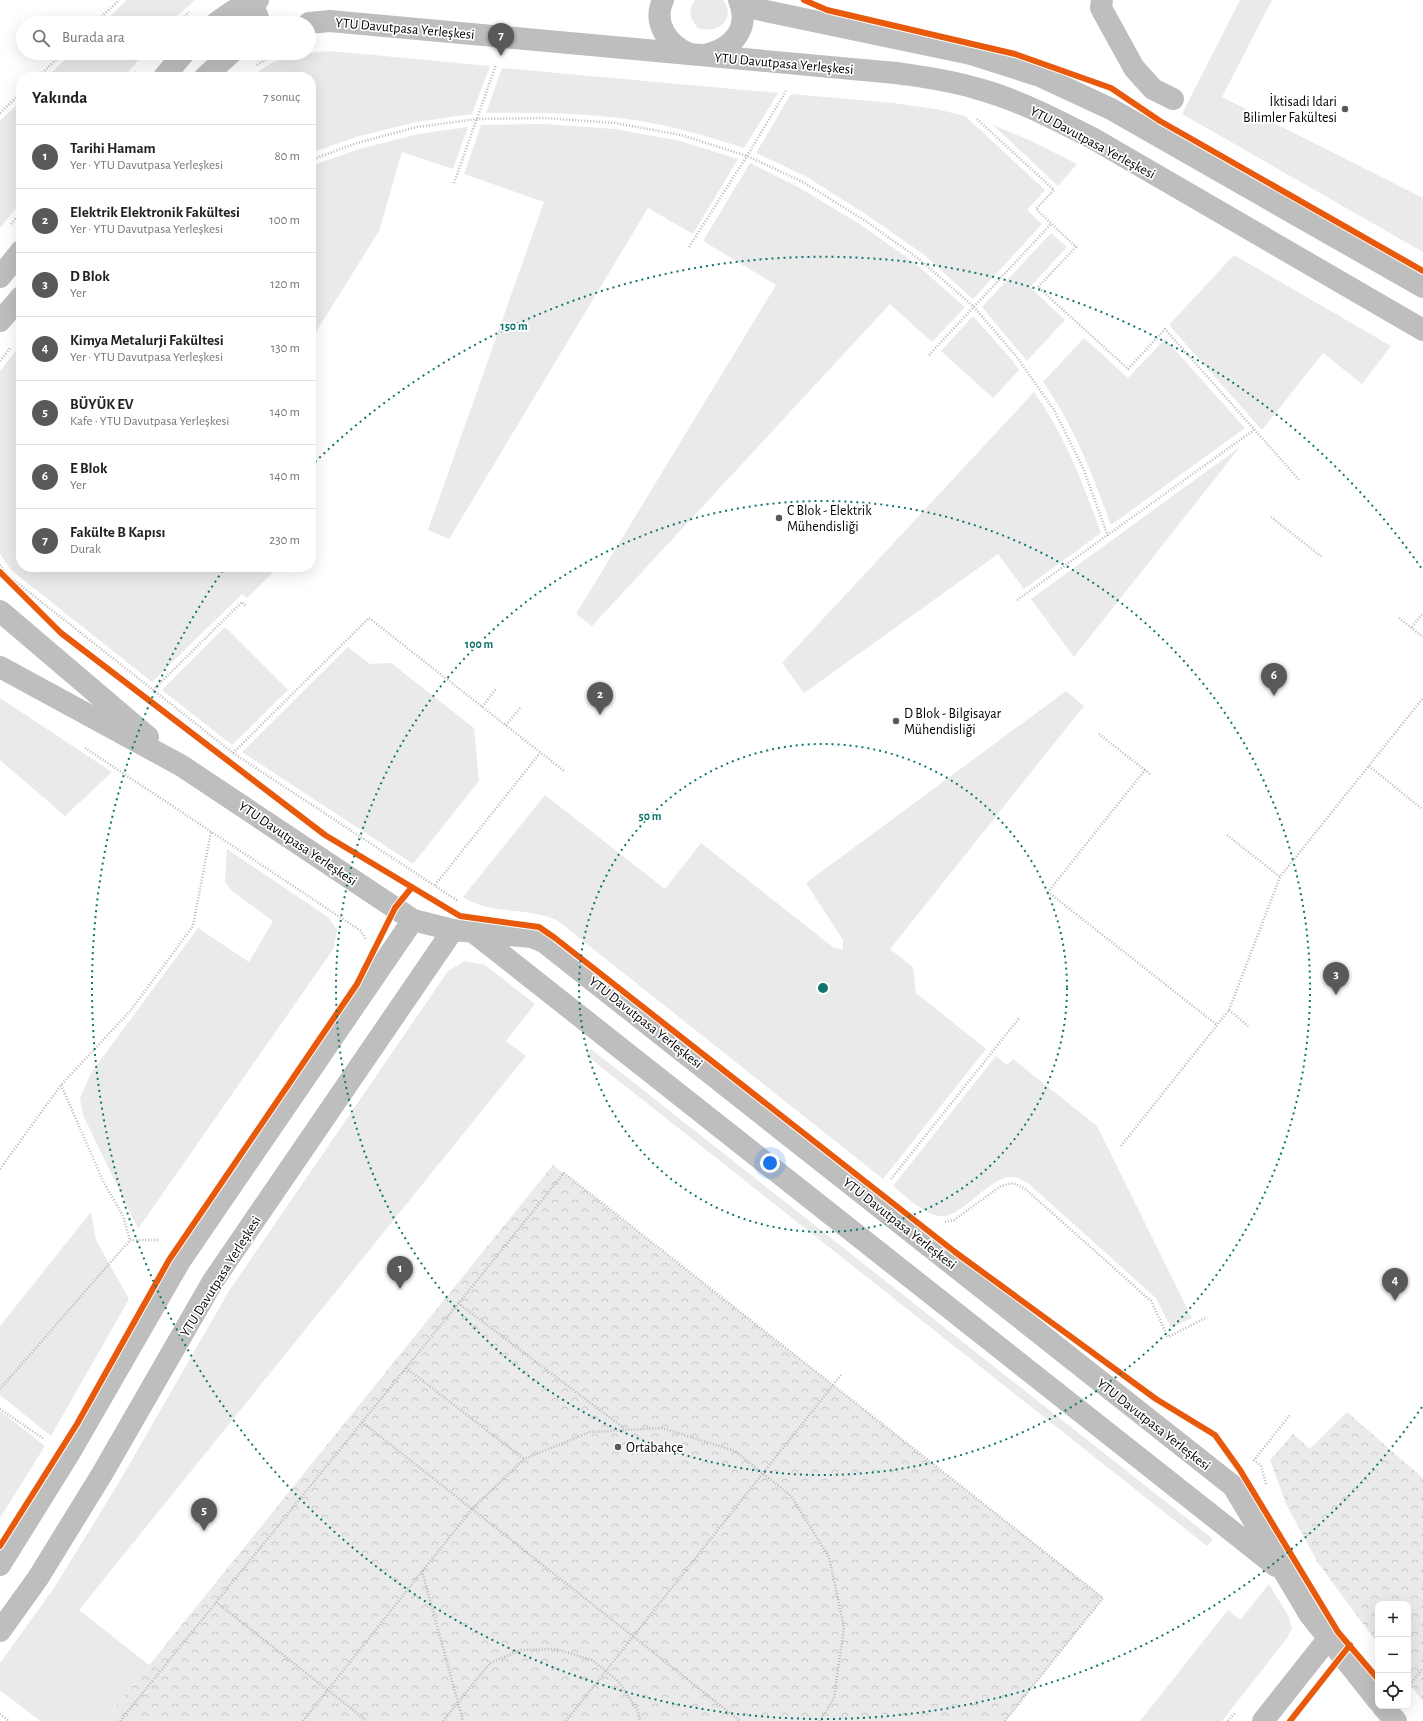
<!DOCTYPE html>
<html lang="tr">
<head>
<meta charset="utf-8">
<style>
	:root { --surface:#fff; --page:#f6f6f6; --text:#222; --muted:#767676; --line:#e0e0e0; --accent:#595959 }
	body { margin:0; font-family:"Alegreya Sans",sans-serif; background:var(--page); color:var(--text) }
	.controls { position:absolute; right:12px; bottom:12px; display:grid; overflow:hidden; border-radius:8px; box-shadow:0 4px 16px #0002 }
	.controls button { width:36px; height:36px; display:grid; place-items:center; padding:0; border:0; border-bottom:1px solid var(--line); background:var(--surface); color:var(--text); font:20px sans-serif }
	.you { position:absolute; left:770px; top:1163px; width:14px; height:14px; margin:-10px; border:3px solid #fff; border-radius:50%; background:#1a73e8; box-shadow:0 0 0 6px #1a73e833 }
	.badge { display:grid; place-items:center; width:26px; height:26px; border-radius:50%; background:var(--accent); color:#fff; font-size:13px; font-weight:700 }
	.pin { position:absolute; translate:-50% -33px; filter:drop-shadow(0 1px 2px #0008) }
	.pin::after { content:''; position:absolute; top:21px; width:14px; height:12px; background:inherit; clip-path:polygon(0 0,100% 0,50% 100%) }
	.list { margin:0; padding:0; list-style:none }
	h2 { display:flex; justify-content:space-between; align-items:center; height:52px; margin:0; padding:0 16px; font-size:17px }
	h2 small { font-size:13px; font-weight:400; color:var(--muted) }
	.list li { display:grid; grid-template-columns:26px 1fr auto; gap:12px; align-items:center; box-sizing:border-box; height:64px; padding:0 16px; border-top:1px solid var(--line) }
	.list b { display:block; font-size:15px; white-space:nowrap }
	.list p { margin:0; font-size:13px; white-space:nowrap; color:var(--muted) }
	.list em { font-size:13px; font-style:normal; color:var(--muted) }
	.icon { flex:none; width:22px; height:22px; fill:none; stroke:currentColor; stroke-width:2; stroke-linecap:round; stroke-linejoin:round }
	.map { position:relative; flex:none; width:1423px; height:1721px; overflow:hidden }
	.search { position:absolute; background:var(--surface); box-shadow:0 4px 16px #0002; left:16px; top:16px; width:300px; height:44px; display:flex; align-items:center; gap:10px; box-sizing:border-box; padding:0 14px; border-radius:22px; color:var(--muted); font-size:15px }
	.panel { position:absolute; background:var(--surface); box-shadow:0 4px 16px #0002; left:16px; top:72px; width:300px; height:500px; border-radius:16px }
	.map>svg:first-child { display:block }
	.green { fill:#eaeaea }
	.forest { fill:url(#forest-crowns) }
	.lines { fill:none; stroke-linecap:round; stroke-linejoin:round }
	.path { stroke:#b8b8b8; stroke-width:2.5; stroke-dasharray:1 2; stroke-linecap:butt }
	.minor { stroke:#bebebe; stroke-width:22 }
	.cycleway-casing { stroke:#fff; stroke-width:8 }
	.cycleway { stroke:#e8590c; stroke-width:6 }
	.ring { fill:none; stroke:#0f766e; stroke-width:2; stroke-dasharray:2 4 }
	.poi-dot { fill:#595959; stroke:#fff; stroke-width:1.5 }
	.labels { text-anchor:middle; stroke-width:3.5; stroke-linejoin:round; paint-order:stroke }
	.street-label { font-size:14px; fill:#000; stroke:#fff }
	.poi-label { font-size:14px; fill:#000; stroke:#fff; text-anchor:start }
	.centre { fill:#0f766e; stroke:#fff; stroke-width:2 }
	.ring-label { font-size:12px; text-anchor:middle; font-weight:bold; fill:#0f766e; stroke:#fff; stroke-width:3.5; stroke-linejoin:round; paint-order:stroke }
</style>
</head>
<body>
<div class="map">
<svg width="1423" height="1721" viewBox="0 0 1423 1721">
	<defs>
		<pattern id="forest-crowns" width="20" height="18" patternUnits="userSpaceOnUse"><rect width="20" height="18" fill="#eaeaea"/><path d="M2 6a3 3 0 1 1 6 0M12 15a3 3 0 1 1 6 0" fill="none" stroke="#c7c7c7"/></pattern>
	</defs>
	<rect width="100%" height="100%" fill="#fff"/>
	<path class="green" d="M127,0H195L169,23H103Z
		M695,0H723C737,18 718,35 698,28C690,19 687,10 695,0Z
		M1240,0H1272L1222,97L1423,198V252L1182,114Z
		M330,51L490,66L472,114L416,122L356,137L311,153V77H250L273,62L300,54Z
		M72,53H144L124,77H47Z
		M502,68L778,93L744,148C724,142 704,135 683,130C619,113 552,112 486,113Z
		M791,94L893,103L936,109L965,116L1045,190L1027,210L1042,224L973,299L923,254L867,215L807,177L756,153Z
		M21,101V202L0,228V121Z
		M544,124L615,129L680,141L738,159L693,234L648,208L449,539L428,530L544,202L464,174L481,125Z
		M993,125L1029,140L1077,164L1058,186Z
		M468,127L453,169L402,152L379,231L311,340V166L359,149L418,134Z
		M750,163L800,188L861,225L915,263L965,307L932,342L890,304L592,626L576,614L776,285L703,241Z
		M1051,233L1067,247L1030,287L1065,320L1027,361L982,307Z
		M1234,255L1391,346L1362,384L1323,353L1262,430L1169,325Z
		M973,316L1012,360L1019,370L993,398L941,351Z
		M1084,338L1128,378L1165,339L1245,428L1111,525C1092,474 1075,427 1043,382Z
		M21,347V567H278L247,598L242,594L152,682L11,570L0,554V371L17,349Z
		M1034,392C1065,435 1083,484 1101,533L1024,589L998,554L804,693L782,663Z
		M1240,447L1074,657L1031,599Z
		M225,627L288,690L232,745L162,690Z
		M348,647L370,664L391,663L474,728L479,781L413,864L242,752Z
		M1066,691L1084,706L890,949L913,967L916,993L986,1049L883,1179L558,921C528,906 492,916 463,897L545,795L665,889L701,843L834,948L843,949V940L806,883Z
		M0,698L112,772L65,816L0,760Z
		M227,849L328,917L337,930L334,948L138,1229L83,1115L80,1098L91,1073L198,928L249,962L273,921L232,891L225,882Z
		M465,961L485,965L535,1004L506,1041L526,1056L79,1610L149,1665L104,1721H40L0,1690V1663L54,1588L118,1484L229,1291L448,971Z
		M591,1049L1213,1539L1207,1546L586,1055Z
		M996,1056L1007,1065L1013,1059L1097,1126L1192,1318L1171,1328L1156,1298L1028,1183C1024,1182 1019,1178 1014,1177C991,1173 962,1220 939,1216C922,1213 906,1196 893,1186Z
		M91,1212L96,1240L129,1299L51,1436L0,1395V1326Z
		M0,1411L45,1446L0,1518Z
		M1269,1584L1289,1617L1292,1628L1287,1638L1222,1721H1140L1228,1610L1240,1620Z"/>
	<path class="forest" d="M553,1165L1103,1598L1005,1721H104Z
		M1347,1412L1423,1478V1701L1408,1683V1604H1378V1644L1318,1563L1286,1504L1270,1460L1293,1434L1310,1449Z"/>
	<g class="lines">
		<path class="path" d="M95,23L119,0
			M178,23L189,12
			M257,65L270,57L283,53
			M38,77L63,53
			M132,77L136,72
			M0,113L21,93
			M977,119L1054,190L1036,209L1076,247L1038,287L1128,369L1165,329L1300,481
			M311,160L357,143L417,127L477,119L544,118L615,123L681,135L747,156L803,182L864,220L919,259L974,307L1016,356L1054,410L1083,468L1108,536
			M454,183L496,65
			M11,224L21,212
			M689,247L747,156L786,91
			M929,355L1051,224
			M0,361L11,347
			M1271,517L1322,557
			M0,565L6,574L233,753L458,901
			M1017,600L1254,430
			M1399,618L1423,637
			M1412,627L1423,613
			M153,690L242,602L246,606
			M482,707L496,689
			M506,725L520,708
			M1099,734L1145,770
			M85,748L361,931L366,940
			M233,753L369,618L564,771
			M1369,766L1421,808
			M1150,774L1145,770L1048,892L1217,1025
			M1227,835L1280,877
			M435,885L540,753
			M1229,1010L1248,1026
			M61,1085L104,1183L123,1216L130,1240
			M1121,1146L1229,1010L1280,877L1423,698
			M0,1169L61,1085L131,1010L193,926L211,832
			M891,1179L1020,1017
			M945,1222L954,1220L1001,1186L1013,1183L1024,1188L1151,1301L1168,1337L1207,1317
			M458,1303L625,1429
			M406,1368L524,1459
			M0,1389L130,1240H160
			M0,1409L44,1439
			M362,1422L740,1721
			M1266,1484L1261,1466L1254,1460L1290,1415
			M422,1571L463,1721
			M216,1602L367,1721
			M1408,1687L1423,1668
			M0,1714L9,1721
			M120,1721L564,1173L1103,1598L1005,1721
			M303,1721L472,1509L524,1459L590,1432L662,1428L735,1451L791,1496L829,1557L844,1627L834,1698L820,1721
			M443,1721L490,1663L521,1650L556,1649L592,1660L619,1682L638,1711L640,1721
			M566,1721L841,1375
			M1228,1721L1236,1712"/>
		<path class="minor" d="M251,0L260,23
			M663,0C652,24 669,46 690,54
			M1102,0L1101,8L1134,68L1153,89L1173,99
			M742,6L971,54L1040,76L1111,109L1423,287
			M216,23L233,11L258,0
			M309,23L330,21L896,73C923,77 949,80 975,88C1017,99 1055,119 1094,139L1423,330
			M705,55C732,49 751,29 739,0
			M164,77L184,53
			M205,77L231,53
			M0,277L21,251
			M0,321L21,297
			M0,611L148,737
			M0,667L182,766L413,920L453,930L532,937L544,942L1233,1486L1310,1615L1378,1701
			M472,931L1276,1566
			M0,1565L69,1454L180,1261L413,920
			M0,1631L38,1578L102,1474L213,1281L453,930
			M1382,1706L1396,1721
			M1263,1721L1328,1639"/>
		<defs>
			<path id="cycleway" d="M804,0L827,10L1015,54L1111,88L1160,121L1423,271
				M0,572L61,633L325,835L460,916L539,927L555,938L955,1252L1156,1399L1215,1435L1240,1470L1338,1632L1378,1679
				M0,1546L77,1424L169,1260L357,984L395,908L412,887
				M1290,1721L1350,1645"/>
		</defs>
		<use href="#cycleway" class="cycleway-casing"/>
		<use href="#cycleway" class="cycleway"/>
	</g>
	<g class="ring">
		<circle cx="823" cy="988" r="244"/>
		<circle cx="823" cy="988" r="487"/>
		<path d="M1422 1407A731 731 0 1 1 224 569M315 462A731 731 0 0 1 1422 569"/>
	</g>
	<g class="poi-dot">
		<circle cx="1345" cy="109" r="4"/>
		<circle cx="779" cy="518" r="4"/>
		<circle cx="896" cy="721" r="4"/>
		<circle cx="618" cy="1447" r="4"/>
	</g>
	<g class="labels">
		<g class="street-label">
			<text transform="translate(405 28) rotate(5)" y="5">YTU Davutpasa Yerleşkesi</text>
			<text transform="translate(784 63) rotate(5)" y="5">YTU Davutpasa Yerleşkesi</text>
			<text transform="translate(1093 142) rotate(28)" y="5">YTU Davutpasa Yerleşkesi</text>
			<text transform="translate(298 843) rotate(34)" y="5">YTU Davutpasa Yerleşkesi</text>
			<text transform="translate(646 1022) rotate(38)" y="5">YTU Davutpasa Yerleşkesi</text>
			<text transform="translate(900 1223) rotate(38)" y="5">YTU Davutpasa Yerleşkesi</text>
			<text transform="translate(220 1276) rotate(-58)" y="5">YTU Davutpasa Yerleşkesi</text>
			<text transform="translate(1154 1424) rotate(38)" y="5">YTU Davutpasa Yerleşkesi</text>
		</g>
		<g class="poi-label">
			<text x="1337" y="106" text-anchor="end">İktisadi Idari<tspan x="1337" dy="16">Bilimler Fakültesi</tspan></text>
			<text x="787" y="515">C Blok - Elektrik<tspan x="787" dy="16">Mühendisliği</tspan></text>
			<text x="904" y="718">D Blok - Bilgisayar<tspan x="904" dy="16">Mühendisliği</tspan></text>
			<text x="626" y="1452">Ortabahçe</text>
		</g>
	</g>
	<circle cx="823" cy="988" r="6" class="centre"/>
	<g class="ring-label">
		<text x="514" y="330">150 m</text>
		<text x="479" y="648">100 m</text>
		<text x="650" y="820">50 m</text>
	</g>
</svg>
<div class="controls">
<button>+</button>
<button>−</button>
<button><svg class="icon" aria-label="locate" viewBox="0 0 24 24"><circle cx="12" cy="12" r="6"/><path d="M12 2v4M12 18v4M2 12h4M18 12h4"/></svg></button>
</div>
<div class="you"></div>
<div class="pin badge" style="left:400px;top:1289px">1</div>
<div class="pin badge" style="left:600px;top:715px">2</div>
<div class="pin badge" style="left:1336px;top:995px">3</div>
<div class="pin badge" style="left:1395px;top:1301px">4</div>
<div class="pin badge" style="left:204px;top:1531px">5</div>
<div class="pin badge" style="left:1274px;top:696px">6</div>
<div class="pin badge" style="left:501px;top:56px">7</div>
<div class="search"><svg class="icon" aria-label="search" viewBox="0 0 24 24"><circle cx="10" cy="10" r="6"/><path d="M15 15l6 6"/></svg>Burada ara</div>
<section class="panel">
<h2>Yakında<small>7 sonuç</small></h2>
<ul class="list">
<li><span class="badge">1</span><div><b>Tarihi Hamam</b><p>Yer · YTU Davutpasa Yerleşkesi</p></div><em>80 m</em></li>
<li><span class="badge">2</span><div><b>Elektrik Elektronik Fakültesi</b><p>Yer · YTU Davutpasa Yerleşkesi</p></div><em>100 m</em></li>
<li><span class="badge">3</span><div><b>D Blok</b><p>Yer</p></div><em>120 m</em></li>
<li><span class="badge">4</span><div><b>Kimya Metalurji Fakültesi</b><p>Yer · YTU Davutpasa Yerleşkesi</p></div><em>130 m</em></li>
<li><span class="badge">5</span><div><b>BÜYÜK EV</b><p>Kafe · YTU Davutpasa Yerleşkesi</p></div><em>140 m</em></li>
<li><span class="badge">6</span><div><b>E Blok</b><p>Yer</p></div><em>140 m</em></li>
<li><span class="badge">7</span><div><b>Fakülte B Kapısı</b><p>Durak</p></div><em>230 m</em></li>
</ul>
</section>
</div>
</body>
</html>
